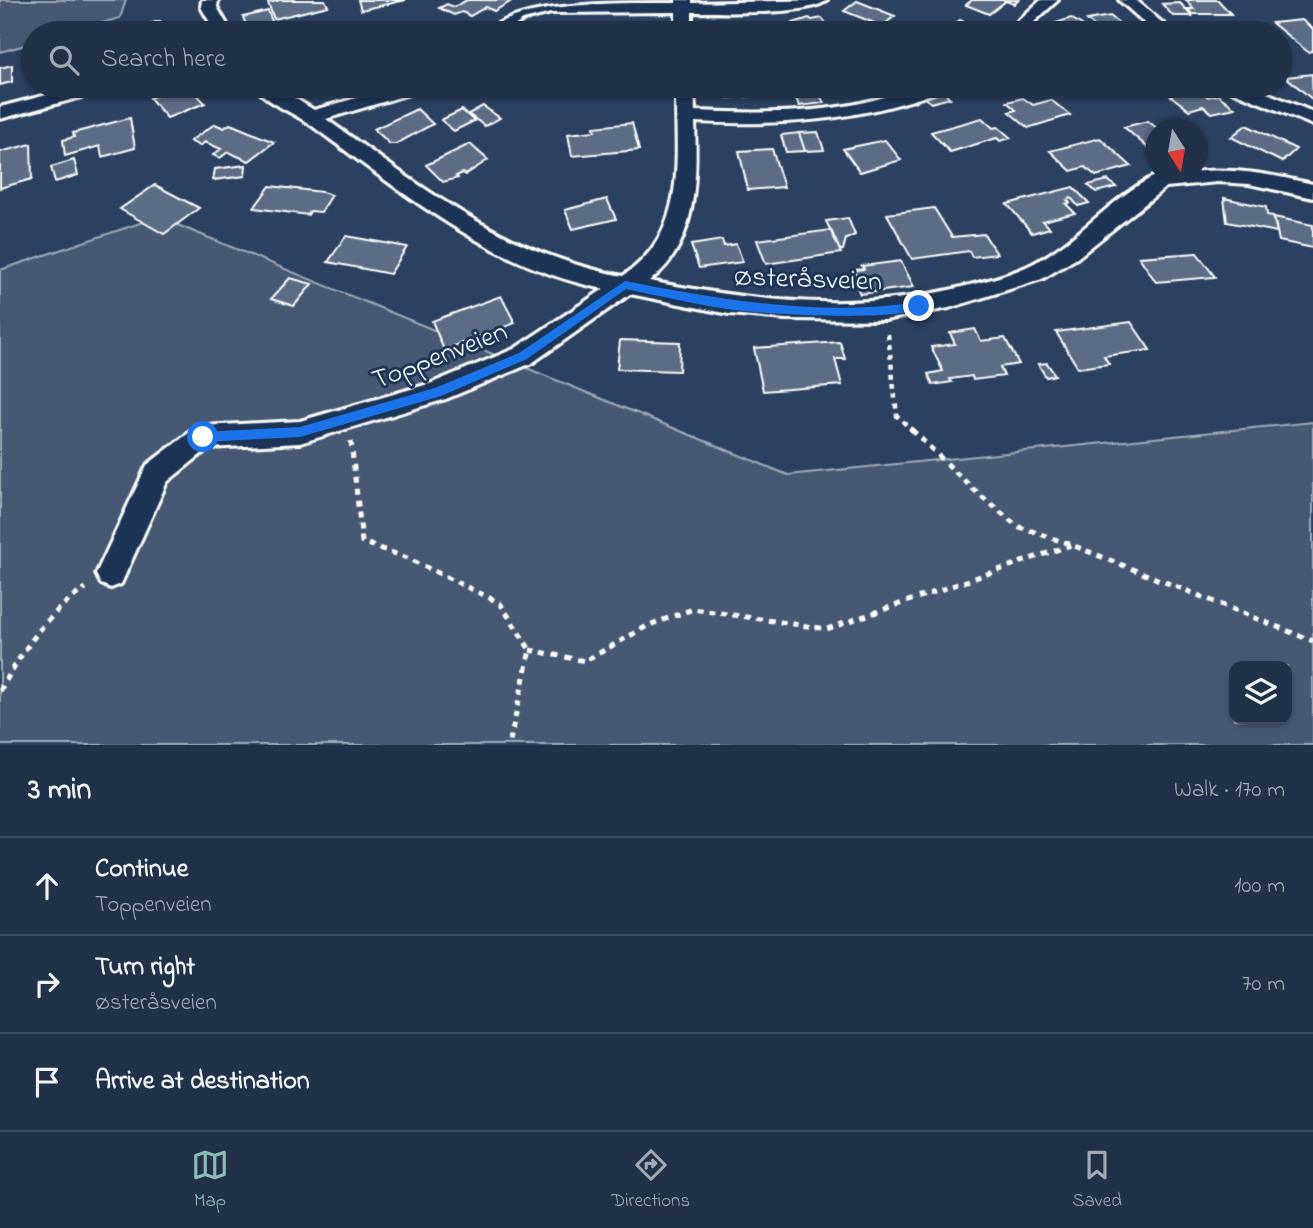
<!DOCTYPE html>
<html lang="en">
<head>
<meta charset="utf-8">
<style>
	:root { --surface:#203149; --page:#283950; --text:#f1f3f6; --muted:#a2a9b4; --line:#3d4c61; --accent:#8bbbb9 }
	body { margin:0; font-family:"Indie Flower",sans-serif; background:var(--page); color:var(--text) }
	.controls { position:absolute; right:21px; bottom:21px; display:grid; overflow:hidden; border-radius:14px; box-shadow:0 2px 5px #0004 }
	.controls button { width:63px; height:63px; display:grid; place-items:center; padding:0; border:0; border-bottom:2px solid var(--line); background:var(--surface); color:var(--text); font:35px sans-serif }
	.compass { position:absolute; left:1145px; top:119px; width:63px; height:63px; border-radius:50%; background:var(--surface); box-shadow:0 2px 5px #0004; rotate:169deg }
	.stop { position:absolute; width:21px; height:21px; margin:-16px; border:5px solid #1a73e8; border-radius:50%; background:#fff }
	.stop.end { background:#1a73e8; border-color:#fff; box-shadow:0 2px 7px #0008 }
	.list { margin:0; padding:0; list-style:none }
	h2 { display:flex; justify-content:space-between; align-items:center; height:91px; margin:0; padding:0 28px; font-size:30px }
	h2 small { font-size:23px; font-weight:400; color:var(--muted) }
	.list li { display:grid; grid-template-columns:46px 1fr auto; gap:21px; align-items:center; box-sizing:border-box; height:98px; padding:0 28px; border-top:2px solid var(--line) }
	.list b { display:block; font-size:26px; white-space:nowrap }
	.list p { margin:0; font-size:23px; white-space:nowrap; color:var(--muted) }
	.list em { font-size:23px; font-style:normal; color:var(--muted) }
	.icon { flex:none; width:38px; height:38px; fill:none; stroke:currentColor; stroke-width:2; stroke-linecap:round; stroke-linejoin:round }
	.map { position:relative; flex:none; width:1313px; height:745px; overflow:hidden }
	.search { position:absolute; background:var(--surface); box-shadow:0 2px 5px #0004; left:21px; right:21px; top:21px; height:77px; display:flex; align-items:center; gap:18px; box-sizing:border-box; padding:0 24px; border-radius:38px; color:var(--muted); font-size:26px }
	.sheet { height:385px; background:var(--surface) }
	nav { display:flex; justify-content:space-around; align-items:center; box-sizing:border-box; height:98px; border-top:2px solid var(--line); background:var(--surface); font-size:19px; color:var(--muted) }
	nav a { display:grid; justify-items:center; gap:4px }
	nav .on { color:var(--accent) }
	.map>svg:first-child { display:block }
	.green { fill:#465975; stroke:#a2acba; stroke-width:2; fill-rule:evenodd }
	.building { fill:#5b6c86; stroke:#fff; stroke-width:2 }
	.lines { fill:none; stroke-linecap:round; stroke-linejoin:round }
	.street-casing { stroke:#fff; stroke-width:6 }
	.path-far1 { stroke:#fff; stroke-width:4.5; stroke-dasharray:5 5; stroke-linecap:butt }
	.path { stroke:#fff; stroke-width:5; stroke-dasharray:6 6; stroke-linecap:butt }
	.street { fill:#1d3557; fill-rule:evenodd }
	.route { fill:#1a73e8 }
	.labels { text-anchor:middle; stroke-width:6; stroke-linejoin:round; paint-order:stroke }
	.street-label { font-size:28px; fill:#fff; stroke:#1d3557 }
</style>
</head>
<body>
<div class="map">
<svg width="1313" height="745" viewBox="0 0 1313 745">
	<rect width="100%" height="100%" fill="#2a4161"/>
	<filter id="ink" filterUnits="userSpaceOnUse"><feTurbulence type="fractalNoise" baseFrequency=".0143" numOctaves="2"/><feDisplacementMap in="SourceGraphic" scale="14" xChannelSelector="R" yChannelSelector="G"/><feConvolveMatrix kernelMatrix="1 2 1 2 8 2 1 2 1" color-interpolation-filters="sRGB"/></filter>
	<g filter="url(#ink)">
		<path class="green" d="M0,0H126L120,18L66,33H33V43L0,52Z
			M158,217L788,475L1313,422V745H0V270ZM1234,666H1287V719H1234Z"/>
		<path class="building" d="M280,0H325L328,6L274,19L268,3Z
			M358,0H406L361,10Z
			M467,0H506L510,2L494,11L486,7L470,16L462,12L454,15L439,8L447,4L454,7Z
			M972,0H1019L1014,4L1006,1L989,14L966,5Z
			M1186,0H1218L1231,14H1192L1188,9H1194Z
			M857,1L895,16L882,26L844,11Z
			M1180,3L1192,16H1173L1162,4Z
			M268,11L273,24L248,30L243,17Z
			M1110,16L1124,27L1133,32H1091L1100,31L1087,20Z
			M809,18L812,20L822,18L834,33H798L790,24Z
			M1071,18L1093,32L1067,33L1053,24Z
			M960,20L986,31L983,33H943Z
			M1302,20L1313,29V51L1308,52L1272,23Z
			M160,21L167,33H133V28Z
			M870,22L890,30L886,33H868L861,29Z
			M428,23L446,32L410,33Z
			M104,26L105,33H70Z
			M12,65V82L0,85V68Z
			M1312,74L1313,100L1286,77Z
			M165,86H189L205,103L167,118L150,98L159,94L155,89Z
			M462,86H506L489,98Z
			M723,86H767L770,95L727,98Z
			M1158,86H1194L1208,97L1218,95L1235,108L1212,113L1203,106L1189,110Z
			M817,89L824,103L799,106L793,91Z
			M943,91L950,98L931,103L923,96Z
			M1023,98L1033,105L1051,100L1070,115L1028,128L1009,112L1016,110L1007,102Z
			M483,106L500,118L485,126L468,114Z
			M417,109L433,124L396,144H390L374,129Z
			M462,110L474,121L454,131L441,120Z
			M130,118L135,148L102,157L100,146L65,156L63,140L74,137L73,133Z
			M982,118L993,128L998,127L1011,138L1000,141L997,138L950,152L931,132Z
			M1148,121L1158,129L1170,127L1173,130H1156V155L1124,127Z
			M632,123L639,150L572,156L568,134L595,131L594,127Z
			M215,124L224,128L230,124L274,142L249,161L228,152L220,158L213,155L221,149L205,142L200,146L190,141Z
			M1246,125L1296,149L1282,162L1231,137Z
			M818,132L824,150L805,151L799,133Z
			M799,133L805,151L786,152L781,135Z
			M1100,138L1131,166L1096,176L1085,167L1071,171L1050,151Z
			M885,140L901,160L860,172L843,149Z
			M31,144L32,179L0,188V152Z
			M470,144L488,160L465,175L463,173L456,176L458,178L443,182L426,165Z
			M772,149L784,187L748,190L739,151Z
			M74,160L78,175L55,182L51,167Z
			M246,165L245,176L213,180L215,169Z
			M1108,180L1116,187L1096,192L1088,185Z
			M155,185L199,208L164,234L120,209Z
			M270,186L322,192L332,195L321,212L310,211L308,215L254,208Z
			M1073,187L1089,203L1078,206L1071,198L1067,200L1070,203L1066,204L1075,213L1043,221L1050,228L1032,233L1007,204Z
			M1224,198L1266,207L1267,215L1273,216L1277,232L1227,222Z
			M607,199L616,219L573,229L565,210Z
			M934,208L952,237L984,234L997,254L972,257L969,251L912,259L887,214Z
			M1274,217L1313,225V248L1279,241Z
			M848,218L855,235L846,239L843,250H840L826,221Z
			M831,230L841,253L766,264L757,240Z
			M346,236L407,247L390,274L328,262Z
			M722,240L724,246L736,244L743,262L699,268L691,245Z
			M1197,253L1215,277L1156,282L1139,257Z
			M901,261L914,287L860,294L854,280L856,270L864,269L862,266Z
			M290,278L312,284L294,306L271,299Z
			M501,296L515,323L444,350L432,321Z
			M1131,322L1150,350L1104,356L1109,364L1078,368L1056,332Z
			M975,329L981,341L1005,338L1019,364L1000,367L1004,376L973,380L972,376L950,379L952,382L933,385L928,374L943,371L931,347L955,344L950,333Z
			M620,340L680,342L679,371L617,369Z
			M840,342L845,359H835L842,385L763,391L754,348Z
			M1047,363L1055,375L1046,377L1038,364Z"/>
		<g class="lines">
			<defs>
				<path id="street" d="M202,0H218L217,7L232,33H216L201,7Z
					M676,0H692V3L827,0C810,16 718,12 692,12V33H676V12L551,13L523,20L504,33H485C520,0 625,3 676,3Z
					M1041,0H1058L1022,33H1005Z
					M1119,0H1136L1174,33H1156Z
					M82,86H110L107,90L0,119V107Z
					M254,86H275L314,110L399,86H426L423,90L326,119C422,187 504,254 623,276C690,231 675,155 676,86H694L695,111C745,113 796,114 845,106C879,101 911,86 945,86L942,90C862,121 781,126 695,122C697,175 698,247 649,281C759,302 860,314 970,285C989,280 1008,275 1026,267C1073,246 1106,202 1151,178C1164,171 1180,173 1193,172C1234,167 1272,175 1313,184V198L1249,184L1218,182L1166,187L1077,258L1042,279L949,308L885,320L785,319L729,314L630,294L532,363L446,399L300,443L209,448L167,482L121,584L111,588L101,584L96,574L147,465L194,429L203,426L300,421L432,383L514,349L604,289C491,267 401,191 311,125C294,113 267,103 254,86Z
					M1226,86H1250L1313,112V125L1229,90Z"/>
			</defs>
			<use href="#street" class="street-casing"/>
			<path class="path-far1" d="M888,334L897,416L914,432"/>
			<path class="path" d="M912,430L972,488L1017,526L1072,545L1313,641
				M351,441L362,542L407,558L500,603L530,650L509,745
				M530,650L585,661L649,625L693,609L827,629L1071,545
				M0,691C23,650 46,614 86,588"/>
			<use href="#street" class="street"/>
		</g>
	</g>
	<path class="route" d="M625,281C722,300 820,317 919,302L924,306C907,323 757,314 727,309C693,304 660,296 626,289L527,359L441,396L300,437L203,442L197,437L203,432L300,427L435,388L519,353Z"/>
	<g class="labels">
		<g class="street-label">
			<text transform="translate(808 277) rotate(2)" y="10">Østeråsveien</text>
			<text transform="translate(439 354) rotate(-21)" y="10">Toppenveien</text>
		</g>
	</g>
</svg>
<div class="controls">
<button><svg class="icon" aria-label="layers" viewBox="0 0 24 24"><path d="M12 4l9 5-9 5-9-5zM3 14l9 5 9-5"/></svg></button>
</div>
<svg class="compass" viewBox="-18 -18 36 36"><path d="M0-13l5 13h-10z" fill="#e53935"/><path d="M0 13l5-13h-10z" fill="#a2a9b4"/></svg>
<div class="stop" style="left:203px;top:437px"></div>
<div class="stop end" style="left:919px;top:306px"></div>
<div class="search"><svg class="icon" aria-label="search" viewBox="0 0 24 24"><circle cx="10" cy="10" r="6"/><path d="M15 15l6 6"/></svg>Search here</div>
</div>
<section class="sheet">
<h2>3 min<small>Walk · 170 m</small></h2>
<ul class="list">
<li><svg class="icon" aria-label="ahead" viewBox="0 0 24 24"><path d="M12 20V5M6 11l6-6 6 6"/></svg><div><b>Continue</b><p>Toppenveien</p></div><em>100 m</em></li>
<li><svg class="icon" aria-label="right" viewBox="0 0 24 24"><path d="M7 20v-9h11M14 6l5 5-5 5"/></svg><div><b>Turn right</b><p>Østeråsveien</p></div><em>70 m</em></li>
<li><svg class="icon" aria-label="arrive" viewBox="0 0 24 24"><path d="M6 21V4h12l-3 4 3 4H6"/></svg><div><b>Arrive at destination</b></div></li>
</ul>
</section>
<nav>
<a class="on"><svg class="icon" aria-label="map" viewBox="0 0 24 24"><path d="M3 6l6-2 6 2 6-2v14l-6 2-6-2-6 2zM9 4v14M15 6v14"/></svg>Map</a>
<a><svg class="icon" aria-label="directions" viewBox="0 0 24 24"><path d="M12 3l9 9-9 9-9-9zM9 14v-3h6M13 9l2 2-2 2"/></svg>Directions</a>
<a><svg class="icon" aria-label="saved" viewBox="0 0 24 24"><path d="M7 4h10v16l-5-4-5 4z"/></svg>Saved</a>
</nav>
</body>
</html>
